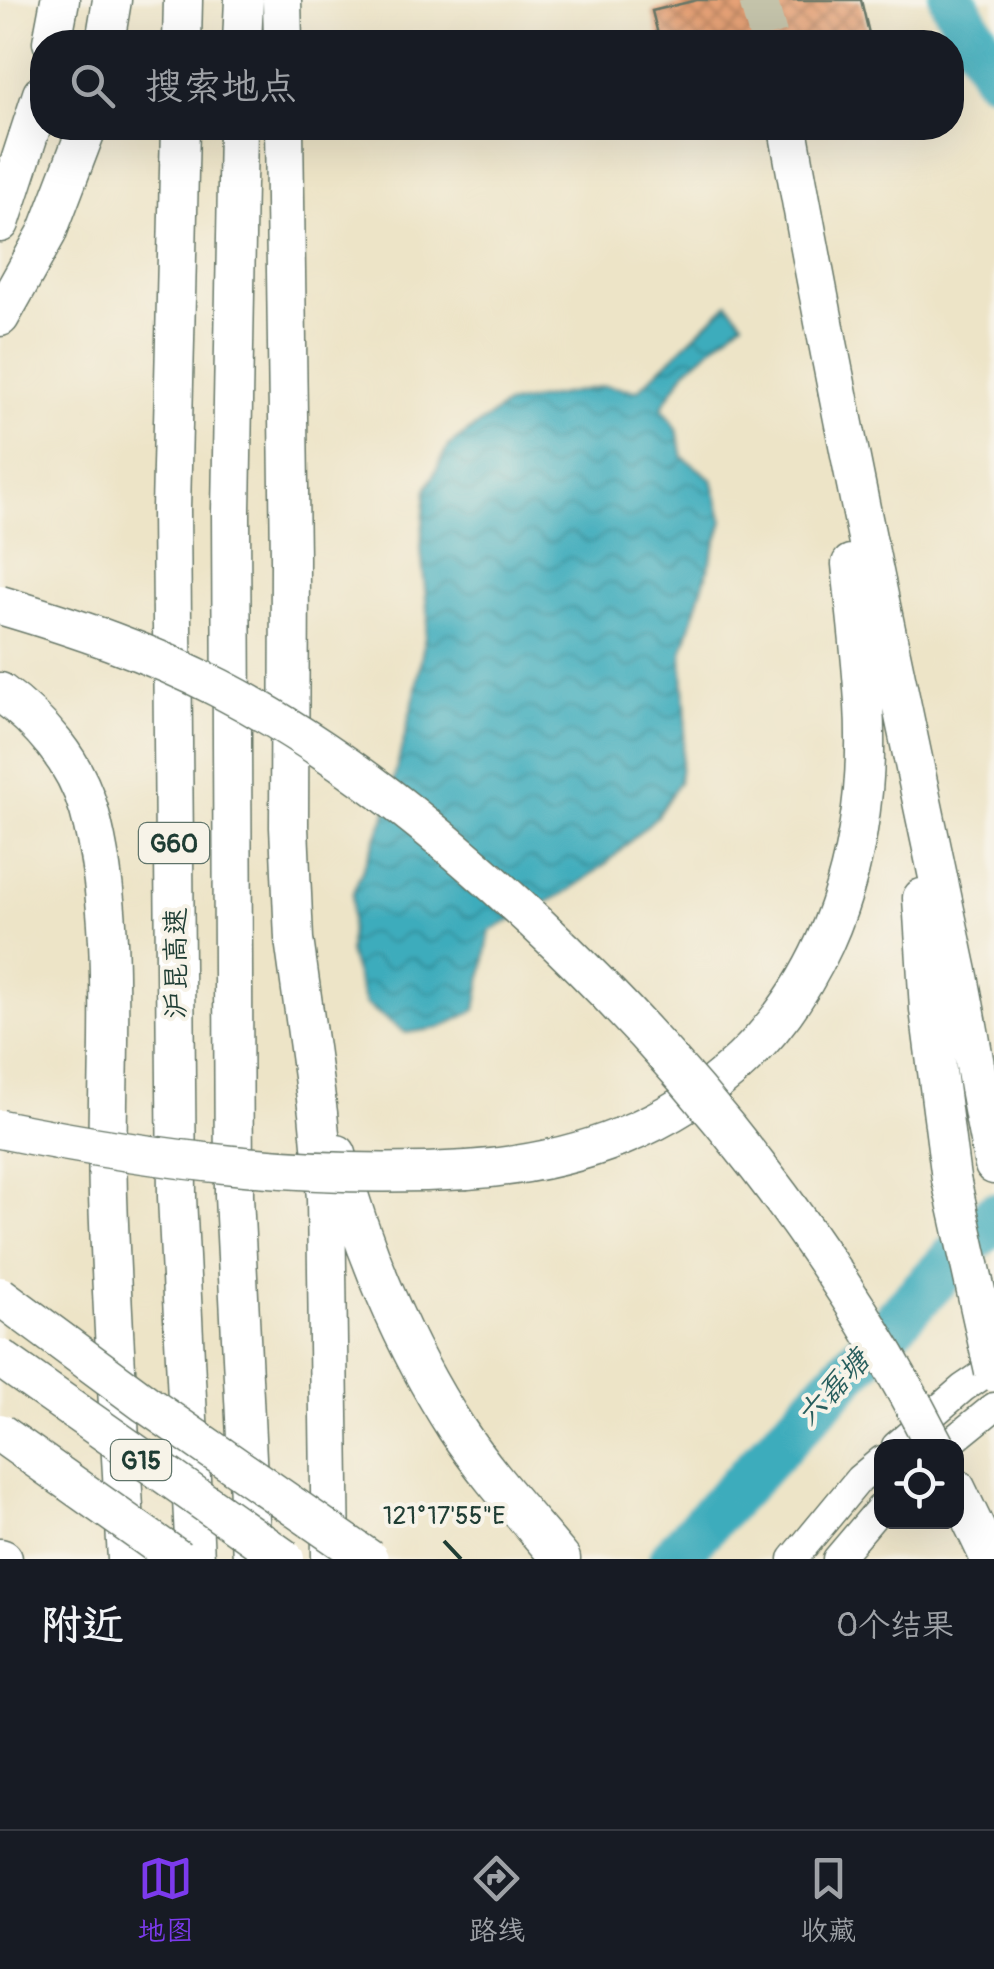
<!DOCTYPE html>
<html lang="zh">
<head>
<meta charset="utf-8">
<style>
	:root { --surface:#171b24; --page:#242831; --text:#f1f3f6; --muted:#9ea1a6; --line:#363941; --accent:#7c3aed }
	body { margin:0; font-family:Pangolin,"LXGW WenKai TC",sans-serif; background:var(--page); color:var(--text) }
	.controls { position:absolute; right:30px; bottom:30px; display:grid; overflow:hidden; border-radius:20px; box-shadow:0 10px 40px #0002 }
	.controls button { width:90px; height:90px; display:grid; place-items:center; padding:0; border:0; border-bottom:2px solid var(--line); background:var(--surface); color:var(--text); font:50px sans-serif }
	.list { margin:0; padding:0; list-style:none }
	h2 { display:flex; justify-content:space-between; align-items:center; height:130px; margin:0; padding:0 40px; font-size:42px }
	h2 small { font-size:32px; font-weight:400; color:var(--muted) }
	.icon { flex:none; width:55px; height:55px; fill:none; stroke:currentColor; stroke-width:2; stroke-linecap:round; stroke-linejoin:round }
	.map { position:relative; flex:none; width:994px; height:1559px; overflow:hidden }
	.search { position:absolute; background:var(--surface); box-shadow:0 10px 40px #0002; left:30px; right:30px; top:30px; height:110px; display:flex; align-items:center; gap:25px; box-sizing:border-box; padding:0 35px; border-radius:40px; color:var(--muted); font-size:38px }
	.sheet { height:270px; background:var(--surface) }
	nav { display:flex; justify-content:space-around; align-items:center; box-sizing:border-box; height:140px; border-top:2px solid var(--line); background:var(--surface); font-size:28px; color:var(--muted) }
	nav a { display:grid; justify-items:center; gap:5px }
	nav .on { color:var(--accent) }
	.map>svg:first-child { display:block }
	.water { fill:url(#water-waves); stroke:#2e7478; stroke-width:2.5 }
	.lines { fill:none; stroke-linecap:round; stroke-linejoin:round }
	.river { stroke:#3eacbc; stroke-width:48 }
	.building { fill:url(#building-cross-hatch) }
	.motorway-tunnel { stroke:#c4c3aa; stroke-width:38; stroke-dasharray:38 19; stroke-linecap:butt }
	.secondary-casing { stroke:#677767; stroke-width:31 }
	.motorway-casing { stroke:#677767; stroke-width:41 }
	.secondary { stroke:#fff; stroke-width:28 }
	.motorway { stroke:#fff; stroke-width:38 }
	.motorway-bridge-casing { stroke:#677767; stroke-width:41; stroke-linecap:butt }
	.motorway-bridge { stroke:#fff; stroke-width:38 }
	.ticks { fill:none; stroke:#1f3d34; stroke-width:4 }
	.labels { text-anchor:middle; stroke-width:8; stroke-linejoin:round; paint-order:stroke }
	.shield { fill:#f7f3e8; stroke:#60746a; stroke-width:2.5 }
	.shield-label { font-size:25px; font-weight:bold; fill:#1f3d34 }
	.street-label { font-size:28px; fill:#1f3d34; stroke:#f7f3e8 }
	.water-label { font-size:30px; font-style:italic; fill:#285e5d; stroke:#f7f3e8 }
	.ticks-label { font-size:25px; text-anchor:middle; fill:#1f3d34; stroke:#f7f3e8; stroke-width:8; stroke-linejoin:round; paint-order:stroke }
</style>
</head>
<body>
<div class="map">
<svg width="994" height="1559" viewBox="0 0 994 1559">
	<defs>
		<pattern id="water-waves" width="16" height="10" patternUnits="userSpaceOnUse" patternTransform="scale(2.5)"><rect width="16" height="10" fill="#3eacbc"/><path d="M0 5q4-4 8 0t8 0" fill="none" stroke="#338d9a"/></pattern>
		<pattern id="building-cross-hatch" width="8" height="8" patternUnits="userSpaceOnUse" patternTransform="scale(2.5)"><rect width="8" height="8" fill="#e5a176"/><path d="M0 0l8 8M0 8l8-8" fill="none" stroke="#b98462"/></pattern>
	</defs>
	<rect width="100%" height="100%" fill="#f7f3e8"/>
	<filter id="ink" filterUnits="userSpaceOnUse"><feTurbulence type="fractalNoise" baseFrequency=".01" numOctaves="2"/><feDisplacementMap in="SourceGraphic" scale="20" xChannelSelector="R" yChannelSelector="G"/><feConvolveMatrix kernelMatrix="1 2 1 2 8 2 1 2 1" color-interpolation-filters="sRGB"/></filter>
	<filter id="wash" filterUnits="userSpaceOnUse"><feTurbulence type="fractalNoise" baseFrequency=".0048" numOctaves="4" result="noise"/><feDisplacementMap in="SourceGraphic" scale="40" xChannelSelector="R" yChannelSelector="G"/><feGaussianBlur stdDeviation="2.25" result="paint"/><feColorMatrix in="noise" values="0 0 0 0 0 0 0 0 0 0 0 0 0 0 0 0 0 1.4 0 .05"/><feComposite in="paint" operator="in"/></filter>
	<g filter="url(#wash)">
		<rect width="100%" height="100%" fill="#ede4c7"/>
		<path class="water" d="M728,303L743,321L686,370L662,407L677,429L683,457L712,479L723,521L682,653L686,720L679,782L657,816L607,863L569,891L490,931L476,1010L440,1028L406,1033L365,1004L349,953L353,892L384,819L415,694L428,619L421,548L426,490L448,446L506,405L604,386L638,390Z"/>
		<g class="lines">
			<path class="river" d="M953,0L994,73
				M672,1559L994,1216"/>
		</g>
		<g id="blocks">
			<path class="building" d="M697,0H861L871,42H660L652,11Z"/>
		</g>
	</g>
	<g filter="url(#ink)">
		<use href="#blocks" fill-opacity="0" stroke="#677767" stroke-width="2.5"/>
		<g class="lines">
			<path class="motorway-tunnel" d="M758,0L770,42"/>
			<defs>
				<path id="secondary" d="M896,1446L963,1388L994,1367
					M946,1446L994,1407
					M793,1559L859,1479L882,1460
					M837,1559L882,1506"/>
				<path id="motorway" d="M282,0L283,42
					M52,42L60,0
					M105,42L112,0
					M182,42L183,0
					M242,42L244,0
					M180,128L171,509L177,1197L195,1559
					M238,128L231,511L234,1196L252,1559
					M284,128L290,559L289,827L294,939L318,1113L326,1198L331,1559
					M788,128C838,411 899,691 958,972C971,1036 980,1101 994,1165
					M0,223L42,94
					M0,317L47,233L87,128
					M0,692C40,721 75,761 89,810C122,928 104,1073 108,1196C112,1317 120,1438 127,1559
					M922,898L929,1009L951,1179
					M337,1154C362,1248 403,1346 456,1428C486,1474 526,1517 561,1559
					M467,1170C693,1156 842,1017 863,791C870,716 858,639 851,564
					M956,1488L990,1559
					M0,1558L3,1559"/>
			</defs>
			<use href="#secondary" class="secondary-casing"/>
			<use href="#motorway" class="motorway-casing"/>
			<use href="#secondary" class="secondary"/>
			<use href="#motorway" class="motorway"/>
			<defs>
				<path id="motorway-bridge" d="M0,605C75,627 149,652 219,688C335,748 439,832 534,921C695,1072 835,1249 935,1446
					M0,1129C154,1160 310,1180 467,1170
					M951,1179L994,1372
					M0,1296L146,1404L369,1559
					M0,1358L285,1559
					M0,1433L178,1559"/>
			</defs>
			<use href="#motorway-bridge" class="motorway-bridge-casing"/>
			<use href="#motorway-bridge" class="motorway-bridge"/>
		</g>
	</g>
	<path class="ticks" d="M444,1541L461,1559"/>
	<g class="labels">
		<g class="shield">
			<rect x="139" y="823" width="70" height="40" rx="8"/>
			<rect x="111" y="1440" width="60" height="40" rx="8"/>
		</g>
		<g class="shield-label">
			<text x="174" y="852">G60</text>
			<text x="141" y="1469">G15</text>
		</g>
		<g class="street-label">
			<text transform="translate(175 963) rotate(-90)" y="10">沪昆高速</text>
		</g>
		<g class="water-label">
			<text transform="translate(833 1388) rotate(-47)" y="10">六磊塘</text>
		</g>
	</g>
	<g class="ticks-label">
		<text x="444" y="1524">121°17'55"E</text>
	</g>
</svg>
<div class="controls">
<button><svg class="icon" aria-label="locate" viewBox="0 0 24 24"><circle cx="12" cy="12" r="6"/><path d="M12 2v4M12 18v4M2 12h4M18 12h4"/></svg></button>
</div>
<div class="search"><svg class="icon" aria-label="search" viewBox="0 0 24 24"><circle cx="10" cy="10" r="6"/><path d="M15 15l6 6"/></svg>搜索地点</div>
</div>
<section class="sheet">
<h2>附近<small>0个结果</small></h2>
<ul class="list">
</ul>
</section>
<nav>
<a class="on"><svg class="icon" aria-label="map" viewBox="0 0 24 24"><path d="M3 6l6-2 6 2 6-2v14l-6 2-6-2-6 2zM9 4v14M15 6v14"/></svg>地图</a>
<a><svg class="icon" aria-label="directions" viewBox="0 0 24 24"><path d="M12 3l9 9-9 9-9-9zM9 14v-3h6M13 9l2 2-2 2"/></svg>路线</a>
<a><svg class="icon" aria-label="saved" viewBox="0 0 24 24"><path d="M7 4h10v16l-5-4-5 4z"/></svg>收藏</a>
</nav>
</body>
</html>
